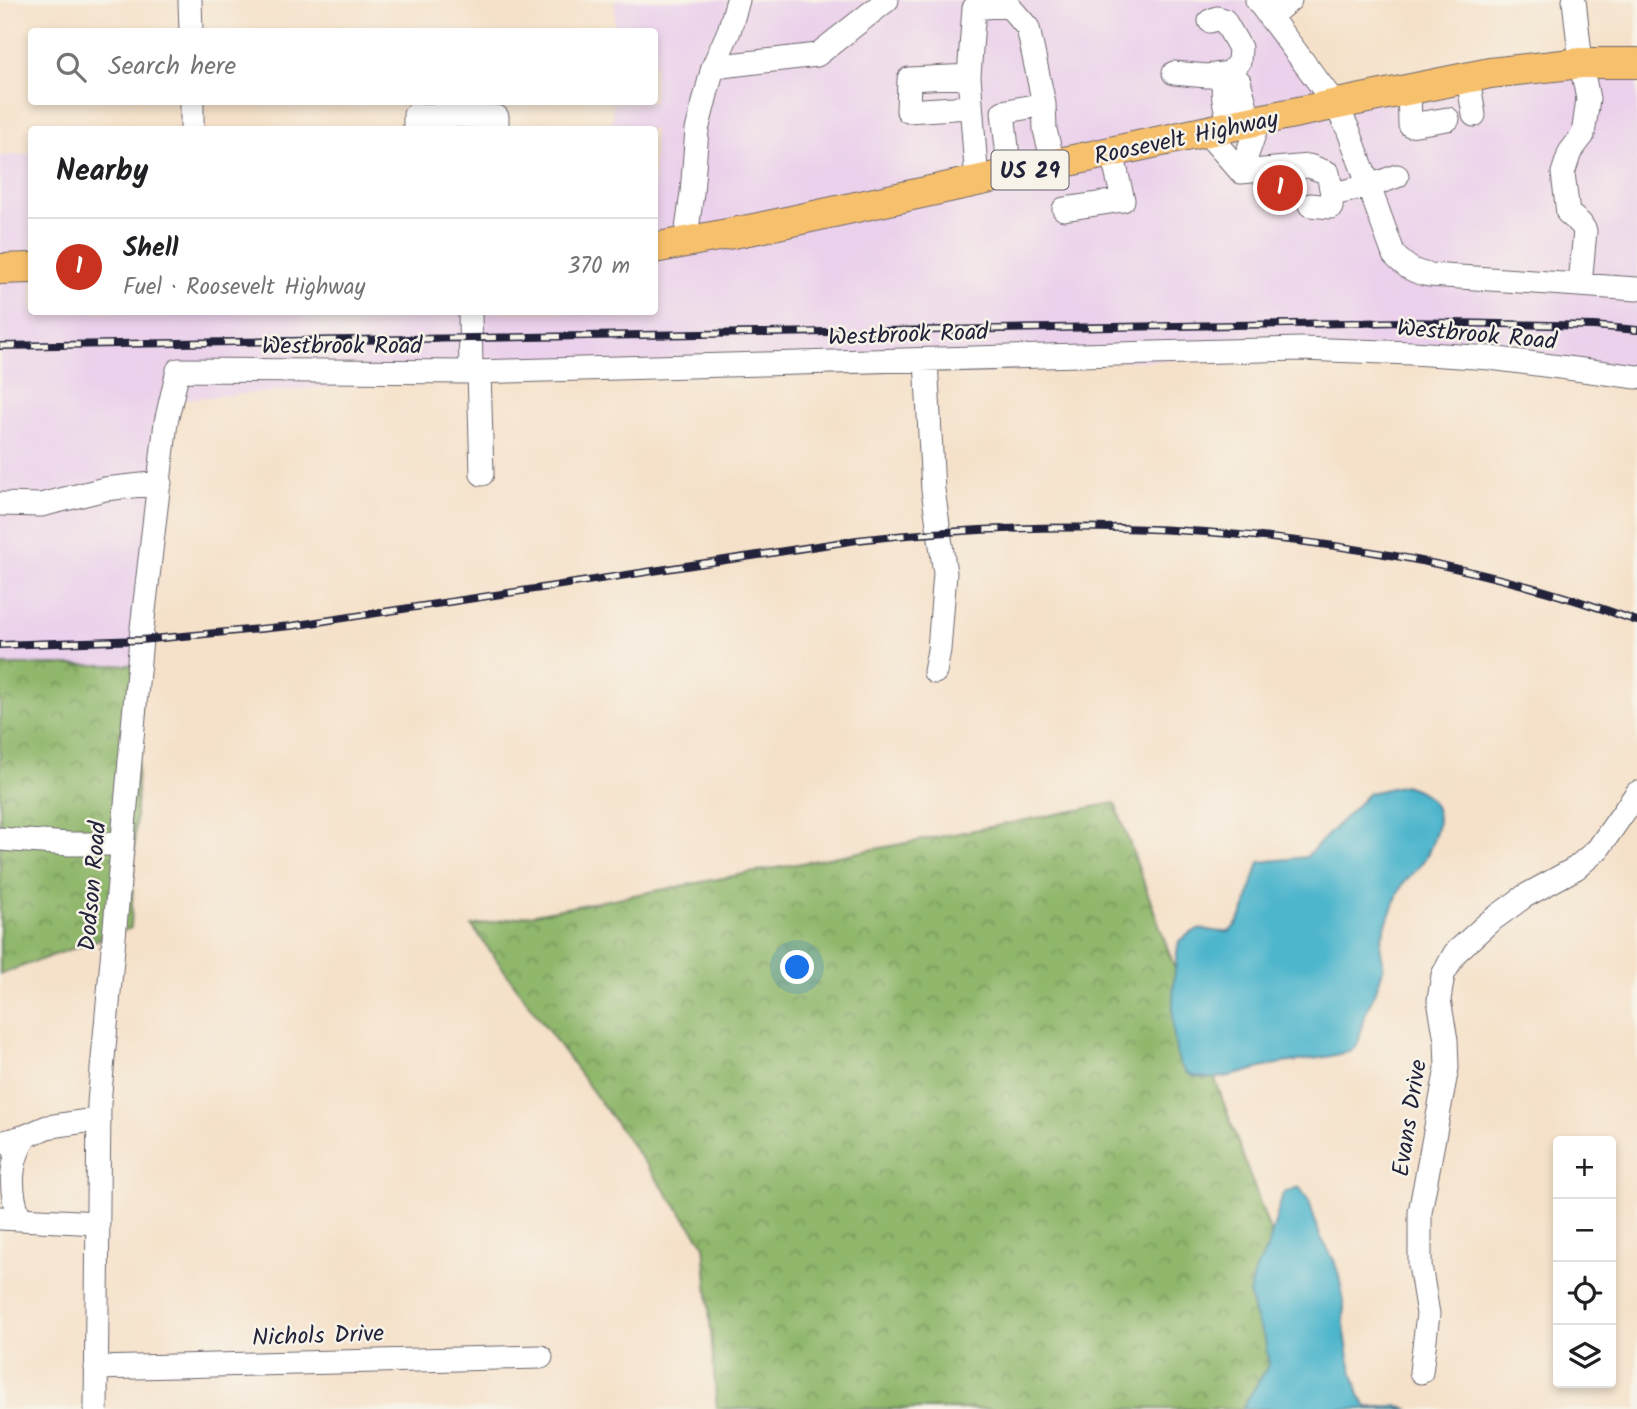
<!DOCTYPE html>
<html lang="en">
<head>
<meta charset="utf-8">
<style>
	:root { --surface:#fff; --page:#f6f6f6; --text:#202124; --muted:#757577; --line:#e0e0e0; --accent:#c8321e }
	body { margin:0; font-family:Kalam,sans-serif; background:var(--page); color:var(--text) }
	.controls { position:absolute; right:21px; bottom:21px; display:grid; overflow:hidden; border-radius:7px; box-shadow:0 4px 10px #0003 }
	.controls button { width:63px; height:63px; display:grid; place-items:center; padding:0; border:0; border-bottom:2px solid var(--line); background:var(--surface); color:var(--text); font:35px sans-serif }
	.you { position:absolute; left:798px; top:968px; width:24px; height:24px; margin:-18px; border:5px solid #fff; border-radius:50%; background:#1a73e8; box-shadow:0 0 0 10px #1a73e833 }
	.badge { display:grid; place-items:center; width:46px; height:46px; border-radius:50%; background:var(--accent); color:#fff; font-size:23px; font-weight:700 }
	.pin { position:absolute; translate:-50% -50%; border:4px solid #fff; box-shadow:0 2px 7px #0006 }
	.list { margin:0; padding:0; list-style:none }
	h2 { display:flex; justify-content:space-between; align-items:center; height:91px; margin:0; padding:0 28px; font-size:30px }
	h2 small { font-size:23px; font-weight:400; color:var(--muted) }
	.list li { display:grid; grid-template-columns:46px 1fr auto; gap:21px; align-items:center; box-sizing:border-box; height:98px; padding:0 28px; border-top:2px solid var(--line) }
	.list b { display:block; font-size:26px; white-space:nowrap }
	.list p { margin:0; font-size:23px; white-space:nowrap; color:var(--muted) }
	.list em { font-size:23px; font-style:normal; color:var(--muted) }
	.icon { flex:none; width:38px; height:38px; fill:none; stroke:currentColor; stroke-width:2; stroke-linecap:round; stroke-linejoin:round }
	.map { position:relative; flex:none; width:1637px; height:1409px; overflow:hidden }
	.search { position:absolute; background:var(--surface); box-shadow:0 4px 10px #0003; left:28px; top:28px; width:630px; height:77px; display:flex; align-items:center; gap:18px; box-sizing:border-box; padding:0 24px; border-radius:7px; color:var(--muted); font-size:26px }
	.panel { position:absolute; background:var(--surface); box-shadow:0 4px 10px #0003; left:28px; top:126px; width:630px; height:189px; border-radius:7px }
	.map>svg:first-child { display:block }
	.built { fill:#ebd1eb }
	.forest { fill:url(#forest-crowns); stroke:#596c54; stroke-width:2 }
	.water { fill:#4db5cc; stroke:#386c84; stroke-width:2 }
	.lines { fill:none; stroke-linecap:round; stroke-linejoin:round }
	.minor-casing { stroke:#6c656d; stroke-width:25 }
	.major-casing { stroke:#6c656d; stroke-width:32 }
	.minor { stroke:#fff; stroke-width:23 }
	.major { stroke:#f7c06c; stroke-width:30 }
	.rail-casing { stroke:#22223b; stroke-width:8 }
	.rail { stroke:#f7f3e8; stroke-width:5; stroke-dasharray:16; stroke-linecap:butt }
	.labels { text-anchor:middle; stroke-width:5; stroke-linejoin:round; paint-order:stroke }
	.shield { fill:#f7f3e8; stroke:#62616f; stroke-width:2 }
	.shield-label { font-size:23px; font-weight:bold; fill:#22223b }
	.street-label { font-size:24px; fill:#22223b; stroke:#f7f3e8 }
</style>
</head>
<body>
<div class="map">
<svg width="1637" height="1409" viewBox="0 0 1637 1409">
	<defs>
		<pattern id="forest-crowns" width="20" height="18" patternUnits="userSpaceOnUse" patternTransform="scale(1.75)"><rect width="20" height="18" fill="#90b76c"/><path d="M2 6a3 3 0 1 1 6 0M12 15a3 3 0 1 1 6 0" fill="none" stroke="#75945a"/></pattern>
	</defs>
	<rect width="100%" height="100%" fill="#f7f3e8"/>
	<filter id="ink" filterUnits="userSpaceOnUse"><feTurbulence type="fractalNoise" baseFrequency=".0143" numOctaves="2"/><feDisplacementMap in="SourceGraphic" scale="14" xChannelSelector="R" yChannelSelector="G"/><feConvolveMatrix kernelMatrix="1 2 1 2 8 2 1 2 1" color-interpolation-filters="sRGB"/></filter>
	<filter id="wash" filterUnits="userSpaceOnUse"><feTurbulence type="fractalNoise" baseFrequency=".00686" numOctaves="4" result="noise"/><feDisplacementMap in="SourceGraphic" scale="28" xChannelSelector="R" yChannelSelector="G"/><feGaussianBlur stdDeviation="1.57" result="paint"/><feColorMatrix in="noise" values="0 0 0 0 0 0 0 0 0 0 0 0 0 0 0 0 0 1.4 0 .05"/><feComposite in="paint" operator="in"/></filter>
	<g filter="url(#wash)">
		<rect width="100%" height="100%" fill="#f5e1c9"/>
		<path class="built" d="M615,0H1254L1326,100L1637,62V374L1502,352L448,377L174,400L142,665H0V156L31,154L32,312H654V130L511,129L612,124L613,102H654V32L615,31Z"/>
		<path class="forest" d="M0,665H142L131,928L0,974Z
			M1115,803L1286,1275L1338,1409H717L704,1244L472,926Z"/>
		<path class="water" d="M1404,785C1421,790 1438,800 1438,820C1437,833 1429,854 1421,864C1416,871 1408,877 1403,884C1397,894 1382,932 1381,943C1379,952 1385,960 1383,969C1379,988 1367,1005 1362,1024C1360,1033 1361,1041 1354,1048C1344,1057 1293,1061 1277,1064C1252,1069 1213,1086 1189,1074C1164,1061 1174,966 1179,941C1205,921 1202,933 1229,932C1249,915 1249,885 1260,862L1306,857L1369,793Z
			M1299,1187L1309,1201L1320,1236L1334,1260L1339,1276L1344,1302V1326L1349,1358L1359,1395L1367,1407C1381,1409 1396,1402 1408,1409H1242L1269,1364L1265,1340L1255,1317L1249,1293L1256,1269L1268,1247L1283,1193Z"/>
	</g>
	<g filter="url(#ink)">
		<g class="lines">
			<defs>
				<path id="minor" d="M190,0L191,32
					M1257,0L1335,104L1348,129L1394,255C1405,266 1414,273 1430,275L1637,289
					M1574,0L1581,63L1588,99L1583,135L1570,152L1563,173L1568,213L1581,224L1585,231L1580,285
					M1269,17L1290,0
					M1210,21L1217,18L1224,20L1240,48L1239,62C1215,88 1224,95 1230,127
					M713,67L729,31L738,0
					M1174,73L1207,76L1230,73
					M1230,73L1239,81L1250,122
					M969,76L909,79L908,111L969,107
					M1468,78L1474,115
					M1409,89L1410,125L1448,119
					M192,102V130
					M415,130V115L497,117V130
					M1206,132L1241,172
					M1241,172L1309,166L1328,173L1332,194L1331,207L1310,205
					M1241,172L1259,120
					M1010,175L1003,112L1044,104
					M977,182L969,76L974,8L1008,5L1028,28L1044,104L1045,130L1054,166
					M1332,194L1370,186L1397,176
					M1064,209L1123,200L1112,153
					M685,244L692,193L697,130L713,67L817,55L887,0
					M470,312L471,372
					M926,360L933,490L945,573L939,650L935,672
					M479,372L482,474
					M0,504L41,505L105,489L160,483
					M0,839L69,844H122
					M0,1143L26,1136L47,1127L99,1119
					M0,1218L98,1223
					M20,1219C9,1191 9,1161 26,1136
					M96,1368L541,1357
					M1421,1372L1428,1314L1420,1265V1212L1447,1068L1446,1040L1439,1000L1443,975L1455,953L1488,923L1525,896L1576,868L1598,849L1637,793
					M96,1409L99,1103L142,628L166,422L178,370L471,372L1301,349L1412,353L1490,358L1637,377"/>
				<path id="major" d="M654,248L759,228L1259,120L1490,73L1581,63H1637
					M0,269L32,268"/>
			</defs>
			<use href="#minor" class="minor-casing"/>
			<use href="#major" class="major-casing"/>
			<use href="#minor" class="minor"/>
			<use href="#major" class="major"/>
			<defs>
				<path id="rail" d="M0,346L1407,322L1594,326L1637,330
					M0,645L141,640L291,626L857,540C1117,511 1389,531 1637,621"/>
			</defs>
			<use href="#rail" class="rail-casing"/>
			<use href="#rail" class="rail"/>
		</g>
	</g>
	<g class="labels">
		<rect class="shield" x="991.5" y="150.5" width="77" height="39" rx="5"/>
		<g class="shield-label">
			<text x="1030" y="178">US 29</text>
		</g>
		<g class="street-label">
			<text transform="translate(1186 137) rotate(-12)" y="8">Roosevelt Highway</text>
			<text transform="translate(908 334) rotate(-2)" y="8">Westbrook Road</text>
			<text transform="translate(1477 334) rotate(5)" y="8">Westbrook Road</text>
			<text x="342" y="353">Westbrook Road</text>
			<text transform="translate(92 886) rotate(-85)" y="8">Dodson Road</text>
			<text transform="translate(1409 1118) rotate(-81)" y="8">Evans Drive</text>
			<text transform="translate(318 1335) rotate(-2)" y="8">Nichols Drive</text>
		</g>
	</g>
</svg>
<div class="controls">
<button>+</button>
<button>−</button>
<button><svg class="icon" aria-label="locate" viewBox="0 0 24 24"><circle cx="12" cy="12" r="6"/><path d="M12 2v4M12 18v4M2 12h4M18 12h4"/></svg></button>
<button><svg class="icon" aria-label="layers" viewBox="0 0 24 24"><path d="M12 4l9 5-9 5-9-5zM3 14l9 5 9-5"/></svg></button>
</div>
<div class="you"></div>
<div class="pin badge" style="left:1280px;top:188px">1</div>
<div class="search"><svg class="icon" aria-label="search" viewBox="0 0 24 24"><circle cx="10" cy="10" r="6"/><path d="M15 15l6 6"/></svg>Search here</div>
<section class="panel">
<h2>Nearby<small></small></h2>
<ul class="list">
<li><span class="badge">1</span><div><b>Shell</b><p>Fuel · Roosevelt Highway</p></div><em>370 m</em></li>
</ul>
</section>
</div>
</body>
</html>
